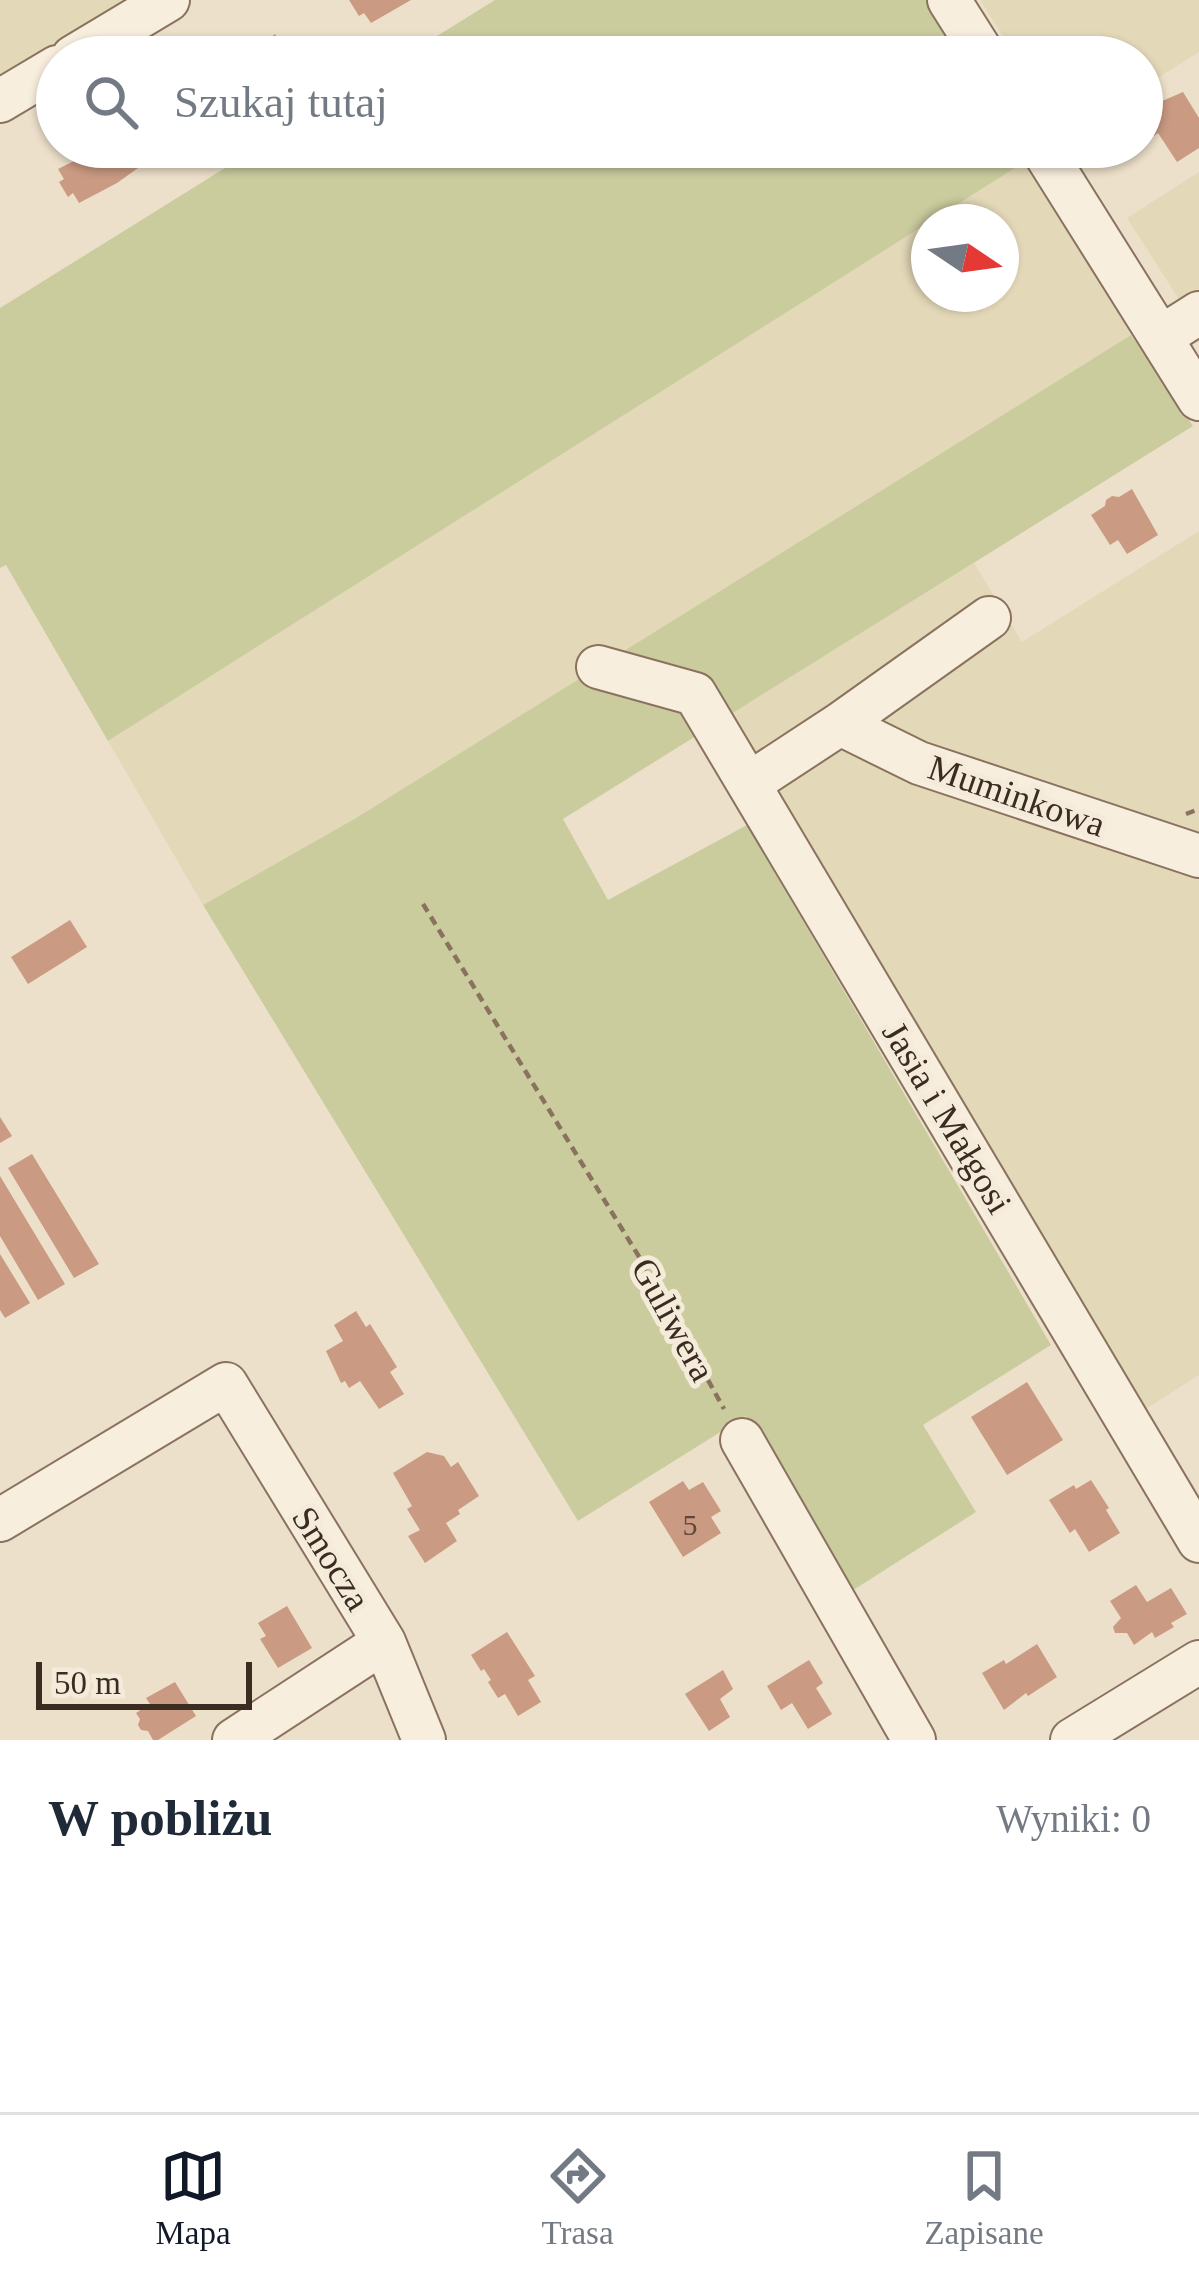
<!DOCTYPE html>
<html lang="pl">
<head>
<meta charset="utf-8">
<style>
	:root { --surface:#fff; --page:#f2f2f3; --text:#1f2937; --muted:#747a83; --line:#e0e1e3; --accent:#111827 }
	body { margin:0; font-family:Georgia,serif; background:var(--page); color:var(--text) }
	.compass { position:absolute; left:911px; top:204px; width:108px; height:108px; border-radius:50%; background:var(--surface); box-shadow:0 3px 9px #0004; rotate:103deg }
	.scale { position:absolute; left:36px; bottom:30px; width:216px; box-sizing:border-box; padding-left:12px; border:6px solid #3b2c22; border-top:0; font-size:33px; line-height:42px; white-space:nowrap; color:#3b2c22; -webkit-text-stroke:9px #f5ebda; paint-order:stroke }
	.list { margin:0; padding:0; list-style:none }
	h2 { display:flex; justify-content:space-between; align-items:center; height:156px; margin:0; padding:0 48px; font-size:51px }
	h2 small { font-size:39px; font-weight:400; color:var(--muted) }
	.icon { flex:none; width:66px; height:66px; fill:none; stroke:currentColor; stroke-width:2; stroke-linecap:round; stroke-linejoin:round }
	.map { position:relative; flex:none; width:1199px; height:1740px; overflow:hidden }
	.search { position:absolute; background:var(--surface); box-shadow:0 3px 9px #0004; left:36px; right:36px; top:36px; height:132px; display:flex; align-items:center; gap:30px; box-sizing:border-box; padding:0 42px; border-radius:66px; color:var(--muted); font-size:45px }
	.sheet { height:372px; background:var(--surface) }
	nav { display:flex; justify-content:space-around; align-items:center; box-sizing:border-box; height:168px; border-top:3px solid var(--line); background:var(--surface); font-size:33px; color:var(--muted) }
	nav a { display:grid; justify-items:center; gap:6px }
	nav .on { color:var(--accent) }
	.map>svg:first-child { display:block }
	.farmland { fill:#e3d8b8 }
	.green { fill:#cacc9e }
	.building { fill:#ca9a82 }
	.lines { fill:none; stroke-linecap:round; stroke-linejoin:round }
	.minor-casing { stroke:#8a725f; stroke-width:46 }
	.path { stroke:#8a725f; stroke-width:4.5; stroke-dasharray:9 6; stroke-linecap:butt }
	.minor { stroke:#f8eede; stroke-width:42 }
	.labels { text-anchor:middle; stroke-width:10; stroke-linejoin:round; paint-order:stroke }
	.number-label { font-size:30px; fill:#5f483a }
	.street-label { font-size:36px; fill:#3b2c22; stroke:#f5ebda }
</style>
</head>
<body>
<div class="map">
<svg width="1199" height="1740" viewBox="0 0 1199 1740">
	<rect width="100%" height="100%" fill="#ede0cb"/>
	<path class="farmland" d="M0,0H130L0,81Z
		M980,0H1199V52L1142,88V57H1016Z
		M1029,159L1082,246L1131,335L356,818L203,905L108,741L929,222V294H1001V222H929Z
		M1199,172V293L1182,304L1127,218Z
		M1199,531V1375L1141,1412L723,719L974,563L1022,642Z"/>
	<path class="green" d="M495,0H933L967,57H403Z
		M259,147H1021L1029,159L108,741L6,565L0,568V308Z
		M1131,335L1193,426L563,819L608,900L747,825L1051,1345L923,1425L976,1512L847,1594L746,1416L578,1521L203,905L356,818Z"/>
	<path class="building" d="M349,0H411L371,23L364,13L359,16Z
		M275,34L282,44L287,41L296,55L224,57L251,41L256,49Z
		M1183,92L1199,118V148L1177,162L1158,133L1154,136L1142,117L1155,109L1153,105Z
		M79,147H145L152,158L117,183L79,203L73,193L68,197L59,182L64,179L58,169L80,158L75,150Z
		M1132,489L1158,535L1127,554L1118,540L1110,545L1091,515L1105,506L1106,500L1112,496L1119,497Z
		M70,920L87,947L28,984L11,957Z
		M0,1117L12,1136L0,1143Z
		M32,1154L99,1264L74,1278L8,1168Z
		M0,1176L65,1284L38,1300L0,1236Z
		M0,1254L30,1303L5,1318L0,1310Z
		M356,1311L366,1327L370,1324L397,1367L390,1372L404,1394L379,1409L360,1381L349,1388L345,1381L341,1383L326,1351L343,1341L334,1325Z
		M1027,1382L1063,1440L1007,1475L971,1417Z
		M427,1452L444,1456L451,1467L458,1462L479,1496L458,1510L460,1514L446,1523L457,1541L425,1563L408,1536L420,1530L407,1509L412,1506L393,1473Z
		M1091,1480L1109,1508L1106,1510L1120,1533L1089,1552L1075,1529L1070,1533L1049,1500L1074,1485L1076,1489Z
		M683,1481L689,1490L703,1482L721,1511L711,1517L721,1533L683,1557L649,1502Z
		M1136,1585L1147,1602L1171,1588L1187,1614L1171,1623L1174,1627L1155,1638L1152,1632L1134,1645L1127,1633H1115L1113,1627L1121,1618L1110,1601Z
		M287,1606L312,1648L278,1668L260,1639L266,1636L258,1623Z
		M507,1632L535,1676L528,1680L541,1702L518,1716L505,1694L498,1698L488,1682L491,1680L484,1669L481,1671L471,1655Z
		M1037,1644L1057,1677L1028,1696L1026,1693L1004,1710L982,1673L1004,1660L1006,1664Z
		M809,1660L823,1683L816,1688L832,1714L808,1729L792,1703L781,1710L767,1686Z
		M723,1670L733,1689L720,1699L730,1717L709,1731L685,1694Z
		M175,1682L196,1716L158,1740H153L148,1731L141,1730L138,1725L140,1719L136,1713L150,1704L146,1698Z"/>
	<g class="lines">
		<defs>
			<path id="minor" d="M949,0L985,57
				M73,57L168,0
				M0,101L57,67
				M1041,147L1199,399
				M1161,337L1199,313
				M598,667L695,694L1199,1541
				M840,724L919,763L1199,856
				M750,783L840,724L989,618
				M742,1440L914,1740
				M0,1520L226,1384L384,1642L424,1740
				M234,1740L384,1642
				M1072,1740L1199,1662"/>
		</defs>
		<use href="#minor" class="minor-casing"/>
		<path class="path" d="M1186,814L1199,809
			M423,904L649,1273L724,1409"/>
		<use href="#minor" class="minor"/>
	</g>
	<g class="labels">
		<g class="number-label">
			<text x="690" y="1535">5</text>
		</g>
		<g class="street-label">
			<text transform="translate(1017 795) rotate(19)" y="13">Muminkowa</text>
			<text transform="translate(948 1117) rotate(59)" y="13">Jasia i Małgosi</text>
			<text transform="translate(674 1319) rotate(61)" y="13">Guliwera</text>
			<text transform="translate(332 1558) rotate(58)" y="13">Smocza</text>
		</g>
	</g>
</svg>
<svg class="compass" viewBox="-18 -18 36 36"><path d="M0-13l5 13h-10z" fill="#e53935"/><path d="M0 13l5-13h-10z" fill="#747a83"/></svg>
<div class="scale">50 m</div>
<div class="search"><svg class="icon" aria-label="search" viewBox="0 0 24 24"><circle cx="10" cy="10" r="6"/><path d="M15 15l6 6"/></svg>Szukaj tutaj</div>
</div>
<section class="sheet">
<h2>W pobliżu<small>Wyniki: 0</small></h2>
<ul class="list">
</ul>
</section>
<nav>
<a class="on"><svg class="icon" aria-label="map" viewBox="0 0 24 24"><path d="M3 6l6-2 6 2 6-2v14l-6 2-6-2-6 2zM9 4v14M15 6v14"/></svg>Mapa</a>
<a><svg class="icon" aria-label="directions" viewBox="0 0 24 24"><path d="M12 3l9 9-9 9-9-9zM9 14v-3h6M13 9l2 2-2 2"/></svg>Trasa</a>
<a><svg class="icon" aria-label="saved" viewBox="0 0 24 24"><path d="M7 4h10v16l-5-4-5 4z"/></svg>Zapisane</a>
</nav>
</body>
</html>
